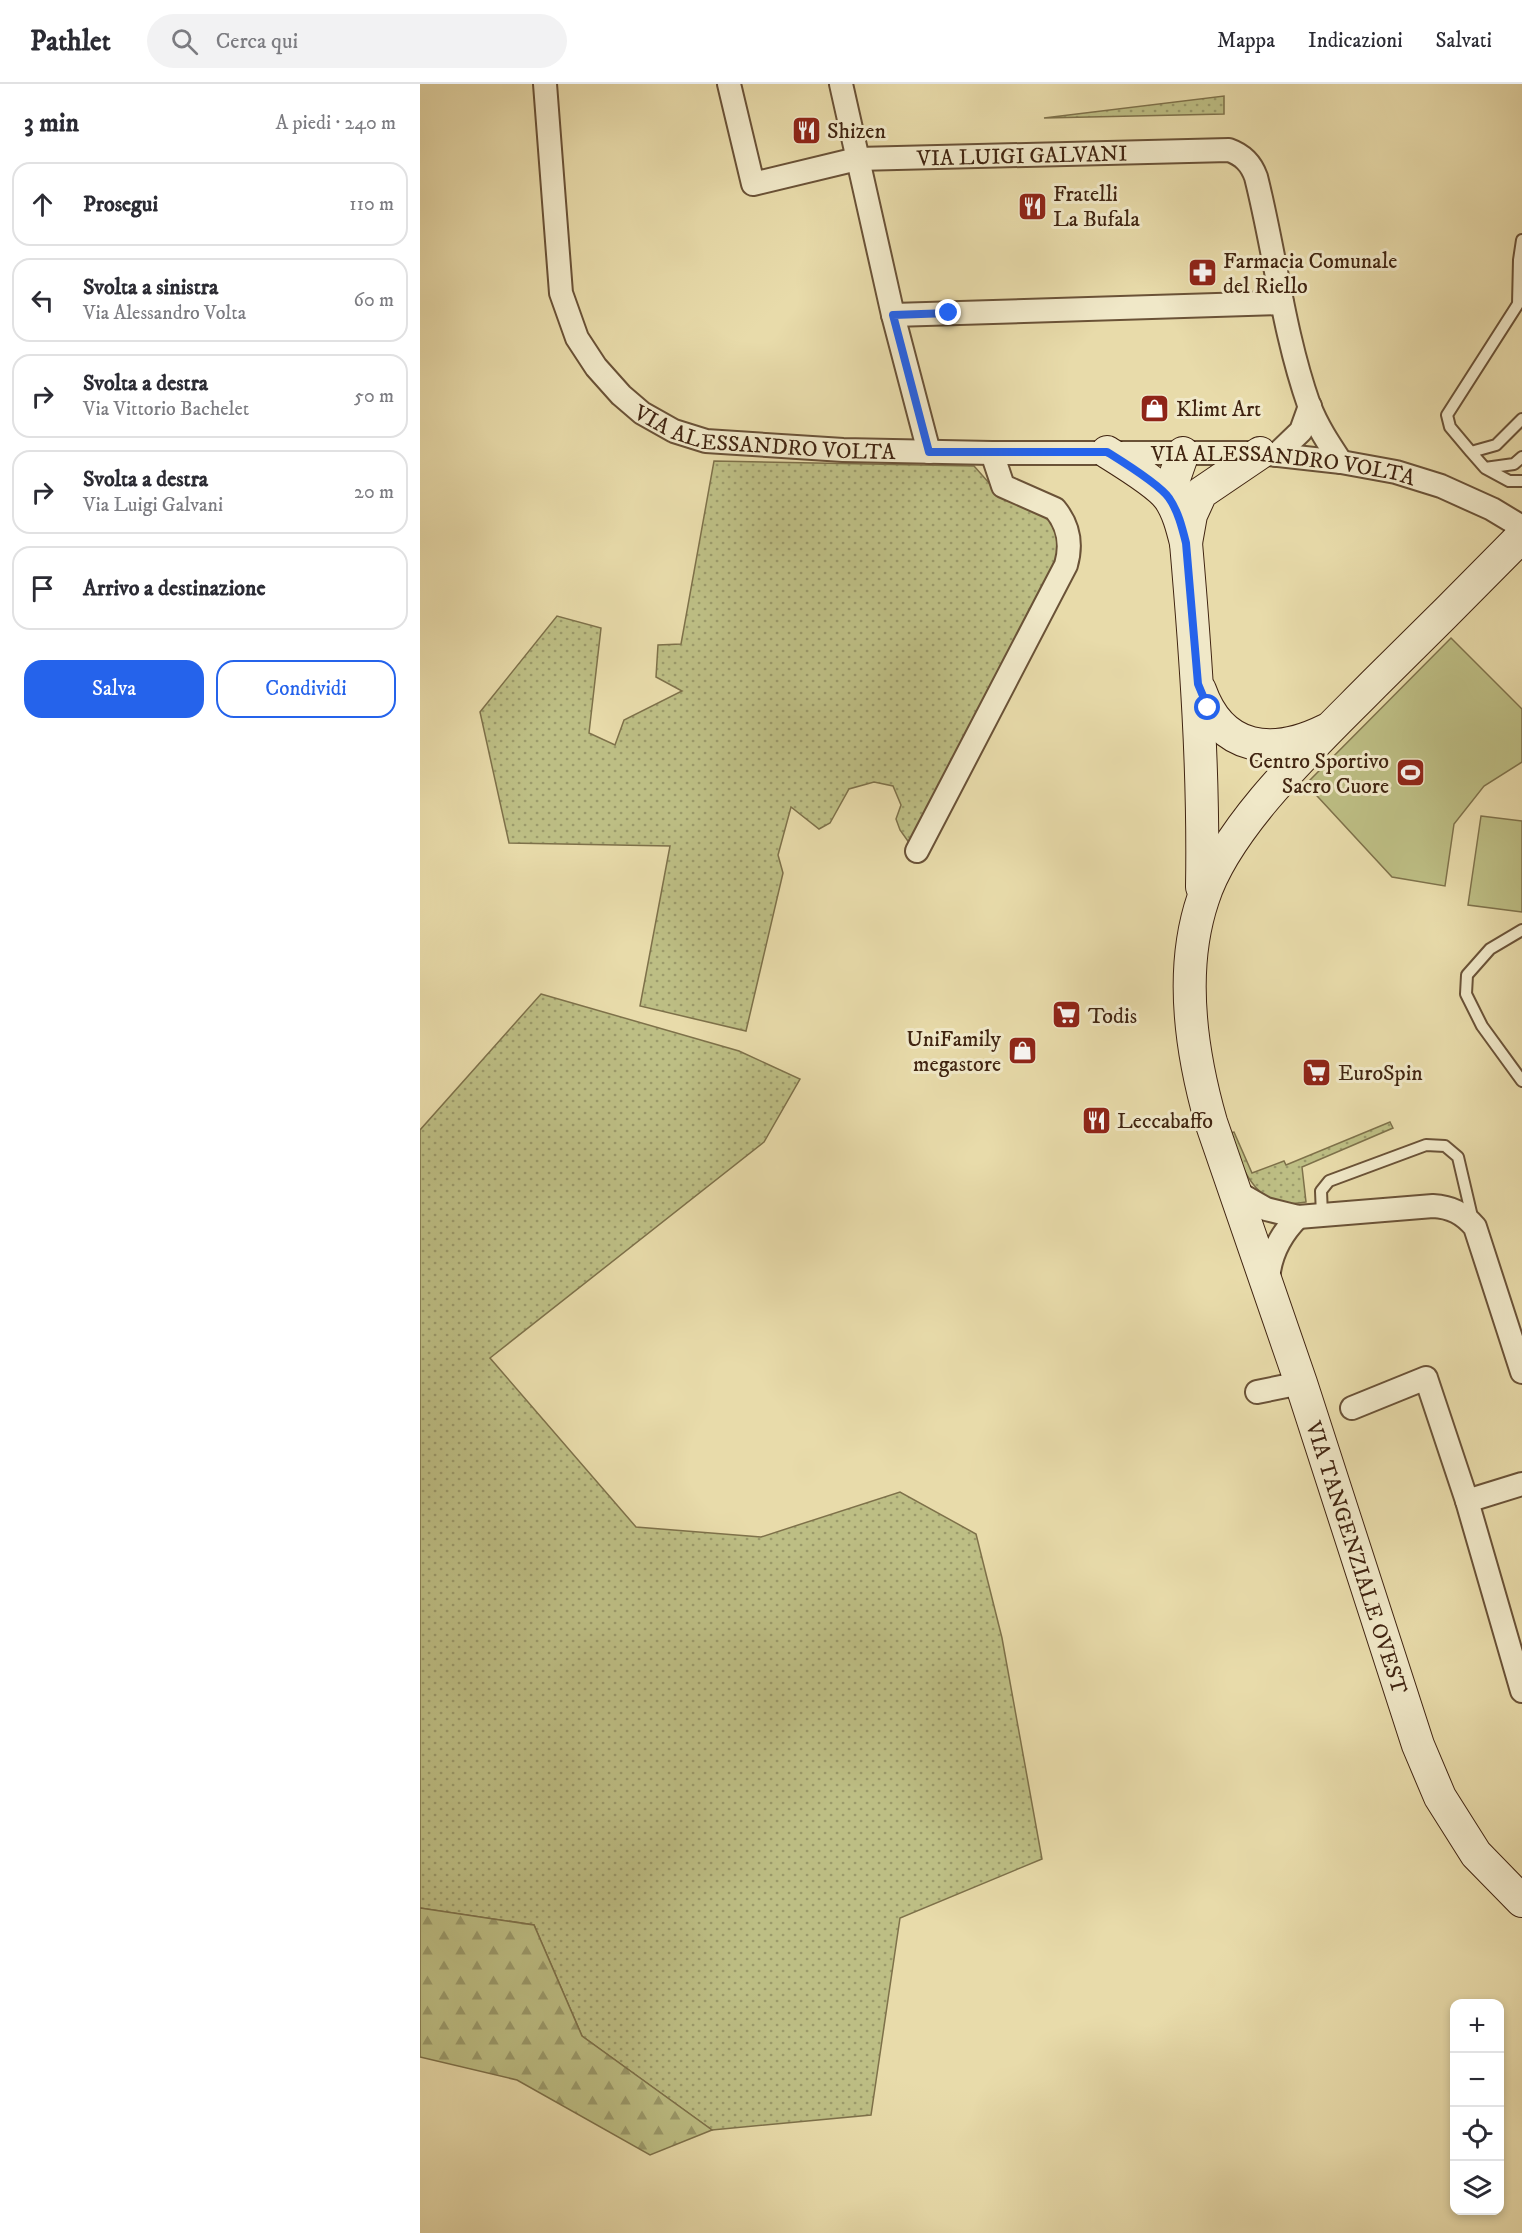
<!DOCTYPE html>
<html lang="it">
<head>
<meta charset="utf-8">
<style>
	:root { --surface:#fff; --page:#f2f2f3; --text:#2b2b33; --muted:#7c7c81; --line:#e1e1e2; --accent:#2563eb }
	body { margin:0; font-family:"IM FELL DW Pica",serif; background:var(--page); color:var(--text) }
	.controls { position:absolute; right:18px; bottom:18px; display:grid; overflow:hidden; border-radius:12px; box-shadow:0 3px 9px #0003 }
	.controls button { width:54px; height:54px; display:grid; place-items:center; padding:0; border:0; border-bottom:2px solid var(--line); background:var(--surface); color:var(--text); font:30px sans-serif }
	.stop { position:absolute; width:18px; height:18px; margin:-14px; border:4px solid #2563eb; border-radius:50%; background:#fff }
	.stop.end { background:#2563eb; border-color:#fff; box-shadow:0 2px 6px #0008 }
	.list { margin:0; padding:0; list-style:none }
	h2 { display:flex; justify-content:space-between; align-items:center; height:78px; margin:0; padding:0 24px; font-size:26px }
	h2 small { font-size:20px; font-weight:400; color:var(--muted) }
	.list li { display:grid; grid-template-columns:39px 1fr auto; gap:18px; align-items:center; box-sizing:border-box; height:84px; margin:0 12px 12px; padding:0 12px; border:2px solid var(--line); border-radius:18px }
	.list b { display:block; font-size:22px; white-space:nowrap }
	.list p { margin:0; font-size:20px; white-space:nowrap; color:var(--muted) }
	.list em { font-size:20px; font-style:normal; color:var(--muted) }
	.actions { display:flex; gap:12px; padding:18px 24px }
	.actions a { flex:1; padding:14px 0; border:2px solid var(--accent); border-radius:18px; text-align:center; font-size:21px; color:var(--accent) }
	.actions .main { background:var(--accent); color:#fff }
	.icon { flex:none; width:33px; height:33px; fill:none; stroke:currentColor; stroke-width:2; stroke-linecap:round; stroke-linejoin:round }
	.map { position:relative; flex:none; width:1102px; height:2149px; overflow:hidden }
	header { display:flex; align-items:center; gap:36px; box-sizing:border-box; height:84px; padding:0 30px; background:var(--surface); border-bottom:2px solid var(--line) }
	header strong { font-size:28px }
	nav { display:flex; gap:33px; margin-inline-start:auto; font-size:21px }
	.search { width:420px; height:54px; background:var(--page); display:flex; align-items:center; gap:15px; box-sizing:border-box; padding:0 21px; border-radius:33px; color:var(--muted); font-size:22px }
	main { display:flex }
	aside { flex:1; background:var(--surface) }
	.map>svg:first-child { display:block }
	.grass { fill:url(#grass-dots); stroke:#7e714a; stroke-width:1.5 }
	.forest { fill:url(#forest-firs); stroke:#7e714a; stroke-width:1.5 }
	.pitch { fill:#bdbe84; stroke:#7e714a; stroke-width:1.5 }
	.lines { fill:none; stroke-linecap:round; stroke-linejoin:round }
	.lane-casing { stroke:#6a5237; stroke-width:14 }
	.street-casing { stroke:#6a5237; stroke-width:26 }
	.secondary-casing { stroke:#402411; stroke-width:34 }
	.lane { stroke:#f0e8c8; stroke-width:10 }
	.street { stroke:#f0e8c8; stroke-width:22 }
	.secondary { stroke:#f0e8c8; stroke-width:32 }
	.route { stroke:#2563eb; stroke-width:8 }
	.labels { text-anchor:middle; stroke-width:6; stroke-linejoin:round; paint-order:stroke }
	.poi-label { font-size:22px; fill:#402411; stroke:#f0e8c8; text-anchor:start }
	.street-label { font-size:22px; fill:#402411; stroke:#f0e8c8 }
</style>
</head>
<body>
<header>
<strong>Pathlet</strong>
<div class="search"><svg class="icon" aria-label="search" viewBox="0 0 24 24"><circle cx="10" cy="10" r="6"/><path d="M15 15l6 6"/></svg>Cerca qui</div>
<nav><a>Mappa</a><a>Indicazioni</a><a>Salvati</a></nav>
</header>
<main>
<aside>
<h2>3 min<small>A piedi · 240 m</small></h2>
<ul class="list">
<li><svg class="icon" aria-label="ahead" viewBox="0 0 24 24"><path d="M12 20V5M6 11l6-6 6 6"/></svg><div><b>Prosegui</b></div><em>110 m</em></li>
<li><svg class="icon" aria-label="left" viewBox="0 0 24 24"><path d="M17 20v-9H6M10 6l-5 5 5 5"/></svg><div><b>Svolta a sinistra</b><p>Via Alessandro Volta</p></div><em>60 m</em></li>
<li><svg class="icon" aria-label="right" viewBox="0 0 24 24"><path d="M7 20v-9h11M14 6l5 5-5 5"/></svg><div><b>Svolta a destra</b><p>Via Vittorio Bachelet</p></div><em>50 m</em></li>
<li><svg class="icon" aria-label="right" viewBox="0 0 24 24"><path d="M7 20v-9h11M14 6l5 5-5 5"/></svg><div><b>Svolta a destra</b><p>Via Luigi Galvani</p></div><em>20 m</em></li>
<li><svg class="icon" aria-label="arrive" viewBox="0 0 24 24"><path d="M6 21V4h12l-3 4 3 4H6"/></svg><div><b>Arrivo a destinazione</b></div></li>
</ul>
<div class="actions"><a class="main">Salva</a><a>Condividi</a></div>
</aside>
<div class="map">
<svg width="1102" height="2149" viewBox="0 0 1102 2149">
	<defs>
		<pattern id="grass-dots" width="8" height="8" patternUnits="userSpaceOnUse" patternTransform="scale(1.5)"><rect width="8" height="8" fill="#bdbe84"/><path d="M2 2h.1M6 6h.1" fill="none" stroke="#9b9a6b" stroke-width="1.8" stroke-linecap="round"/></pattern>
		<pattern id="forest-firs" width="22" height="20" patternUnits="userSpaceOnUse" patternTransform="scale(1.5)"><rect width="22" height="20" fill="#bdbe84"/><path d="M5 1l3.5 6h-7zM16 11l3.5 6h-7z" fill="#9b9a6b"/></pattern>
	</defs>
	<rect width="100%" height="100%" fill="#e8dbaa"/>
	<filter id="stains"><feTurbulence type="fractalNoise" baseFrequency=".00333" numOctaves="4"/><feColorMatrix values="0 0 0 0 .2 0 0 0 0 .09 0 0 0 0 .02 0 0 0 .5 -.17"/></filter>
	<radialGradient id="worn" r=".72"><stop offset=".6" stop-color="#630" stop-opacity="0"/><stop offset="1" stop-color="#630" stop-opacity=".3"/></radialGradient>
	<path class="grass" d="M804,12V30L624,34Z
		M294,377L554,382L577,408L634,436L641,469L490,760L480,746L476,735L481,721L473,702L454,698L429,705L410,739L399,745L371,723L358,771L363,789L326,947L220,922L250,762L89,759L60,628L137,532L181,544L169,649L195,661L204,636L262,607L236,593L238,561L261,560Z
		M121,910L319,967L380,995L344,1058L70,1274L216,1443L341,1453L480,1408L556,1450L582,1554L622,1775L480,1834L451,2031L292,2046L162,1952L114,1841L0,1824V1046Z
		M970,1038L973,1044L882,1083L886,1118C836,1128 823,1086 808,1049L814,1048L832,1089L864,1077L866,1081Z"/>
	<path class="forest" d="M0,1824L114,1841L162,1952L292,2046L230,2071L97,1996L0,1973Z"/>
	<path class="pitch" d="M1031,554L1102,625V678L1064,702L1034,740L1025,802L972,793L886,700Z
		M1061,732L1102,737V828L1048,821Z"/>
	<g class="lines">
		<defs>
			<path id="lane" d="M1102,156L1099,176L1098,220L1027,331L1030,343L1051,368L1076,361L1102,335
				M1051,368L1065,384L1094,380L1102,373
				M1065,384L1089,397H1102
				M1102,846L1070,865L1047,891L1046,910L1062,942L1102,997
				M902,1131L901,1107L909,1097L1006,1061L1025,1062L1038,1073L1053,1137"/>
			<g id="street">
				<path id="s1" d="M125,0L141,209L157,254L176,283L201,311L222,329L254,347L286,357L423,366L572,369H840L921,378L976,388L1021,402L1072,425L1102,443"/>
				<path id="s2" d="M309,0L333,100L437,75L809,66C823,71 831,79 836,93C855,168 863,247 889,321C897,342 909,360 921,378"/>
				<path d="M421,0L473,231L509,368"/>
				<path d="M473,231L862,219"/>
				<path d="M856,371L881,347L890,322"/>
				<path d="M497,767L646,481C652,460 649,442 635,425L583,402L572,369"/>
				<path d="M813,1106L846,1125L878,1133L1013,1122C1031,1123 1043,1129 1055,1143L1102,1288"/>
				<path d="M848,1198C849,1172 860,1151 878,1133"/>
				<path d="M837,1308L881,1299"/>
				<path d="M932,1324L1006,1294L1047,1417L1102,1607"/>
				<path d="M1047,1417L1102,1400"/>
			</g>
			<g id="secondary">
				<path d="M687,368C703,378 739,400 749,414C758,427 762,443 766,459C776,574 784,687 782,803"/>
				<path d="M748,412L763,369"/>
				<path id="s3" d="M1102,452C1053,502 1004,551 954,600C899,656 807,740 783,815C759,886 771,968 791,1038L881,1299L998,1661L1020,1713L1056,1770L1102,1817"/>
				<path d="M766,459L771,431L781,409L840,369"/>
				<path d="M780,606C802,668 853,672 906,646"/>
			</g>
		</defs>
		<use href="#lane" class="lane-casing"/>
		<use href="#street" class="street-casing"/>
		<use href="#secondary" class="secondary-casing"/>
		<use href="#lane" class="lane"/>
		<use href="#street" class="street"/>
		<use href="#secondary" class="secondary"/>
	</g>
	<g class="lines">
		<path class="route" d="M529,229L473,231L509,368H687C703,378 739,400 749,414C758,427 762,443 766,459L778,600L788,624"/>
	</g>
	<defs>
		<symbol id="restaurant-square" viewBox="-11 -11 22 22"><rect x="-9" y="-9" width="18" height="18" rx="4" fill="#8f2418" stroke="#f0e8c8"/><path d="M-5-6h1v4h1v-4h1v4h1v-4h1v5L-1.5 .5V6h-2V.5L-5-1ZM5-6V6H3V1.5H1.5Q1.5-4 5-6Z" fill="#fff"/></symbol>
		<symbol id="pharmacy-square" viewBox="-11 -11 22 22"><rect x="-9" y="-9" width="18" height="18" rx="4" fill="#8f2418" stroke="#f0e8c8"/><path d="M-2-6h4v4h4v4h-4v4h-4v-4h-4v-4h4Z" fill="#fff"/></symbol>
		<symbol id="shop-square" viewBox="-11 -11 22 22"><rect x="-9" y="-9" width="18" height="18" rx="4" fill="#8f2418" stroke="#f0e8c8"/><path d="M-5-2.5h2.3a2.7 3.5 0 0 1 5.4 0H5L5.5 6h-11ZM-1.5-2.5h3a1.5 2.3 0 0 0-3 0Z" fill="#fff"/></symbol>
		<symbol id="stadium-square" viewBox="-11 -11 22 22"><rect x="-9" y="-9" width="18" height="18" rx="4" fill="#8f2418" stroke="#f0e8c8"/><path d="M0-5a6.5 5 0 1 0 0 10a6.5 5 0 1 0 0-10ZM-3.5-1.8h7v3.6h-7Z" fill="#fff"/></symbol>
		<symbol id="supermarket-square" viewBox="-11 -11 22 22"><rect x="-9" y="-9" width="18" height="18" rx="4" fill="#8f2418" stroke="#f0e8c8"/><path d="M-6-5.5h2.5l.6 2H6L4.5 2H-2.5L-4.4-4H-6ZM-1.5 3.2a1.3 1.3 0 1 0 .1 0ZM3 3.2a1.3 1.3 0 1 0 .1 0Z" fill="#fff"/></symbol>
	</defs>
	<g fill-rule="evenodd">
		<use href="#restaurant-square" x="370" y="30" width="33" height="33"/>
		<use href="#restaurant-square" x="596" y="106" width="33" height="33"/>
		<use href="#pharmacy-square" x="766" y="172" width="33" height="33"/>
		<use href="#shop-square" x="718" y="308" width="33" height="33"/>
		<use href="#stadium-square" x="974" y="672" width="33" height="33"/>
		<use href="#supermarket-square" x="630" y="914" width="33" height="33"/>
		<use href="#shop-square" x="586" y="950" width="33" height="33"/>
		<use href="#supermarket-square" x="880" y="972" width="33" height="33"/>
		<use href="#restaurant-square" x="660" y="1020" width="33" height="33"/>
	</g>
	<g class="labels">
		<g class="poi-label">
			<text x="407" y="54">Shizen</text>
			<text x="633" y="117">Fratelli<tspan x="633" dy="25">La Bufala</tspan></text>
			<text x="803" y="184">Farmacia Comunale<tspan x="803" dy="25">del Riello</tspan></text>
			<text x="756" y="332">Klimt Art</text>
			<text x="969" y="684" text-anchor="end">Centro Sportivo<tspan x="969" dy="25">Sacro Cuore</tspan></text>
			<text x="668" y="939">Todis</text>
			<text x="581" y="962" text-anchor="end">UniFamily<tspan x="581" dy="25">megastore</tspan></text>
			<text x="918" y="996">EuroSpin</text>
			<text x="697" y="1044">Leccabaffo</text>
		</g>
		<g class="street-label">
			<text dy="8" stroke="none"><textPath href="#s2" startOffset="375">VIA LUIGI GALVANI</textPath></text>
			<text dy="8" stroke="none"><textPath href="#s1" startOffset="484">VIA ALESSANDRO VOLTA</textPath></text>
			<text dy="8" stroke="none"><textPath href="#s1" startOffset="1006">VIA ALESSANDRO VOLTA</textPath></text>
			<text dy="8" stroke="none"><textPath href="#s3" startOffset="1172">VIA TANGENZIALE OVEST</textPath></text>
		</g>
	</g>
	<rect width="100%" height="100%" filter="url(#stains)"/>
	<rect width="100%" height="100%" fill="url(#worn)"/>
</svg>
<div class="controls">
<button>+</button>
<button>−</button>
<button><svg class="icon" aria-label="locate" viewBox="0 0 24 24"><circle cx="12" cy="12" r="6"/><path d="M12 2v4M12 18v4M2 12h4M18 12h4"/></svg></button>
<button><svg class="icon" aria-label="layers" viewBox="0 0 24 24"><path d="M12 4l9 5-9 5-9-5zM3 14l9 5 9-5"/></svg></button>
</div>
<div class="stop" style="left:788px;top:624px"></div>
<div class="stop end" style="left:529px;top:229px"></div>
</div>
</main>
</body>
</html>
